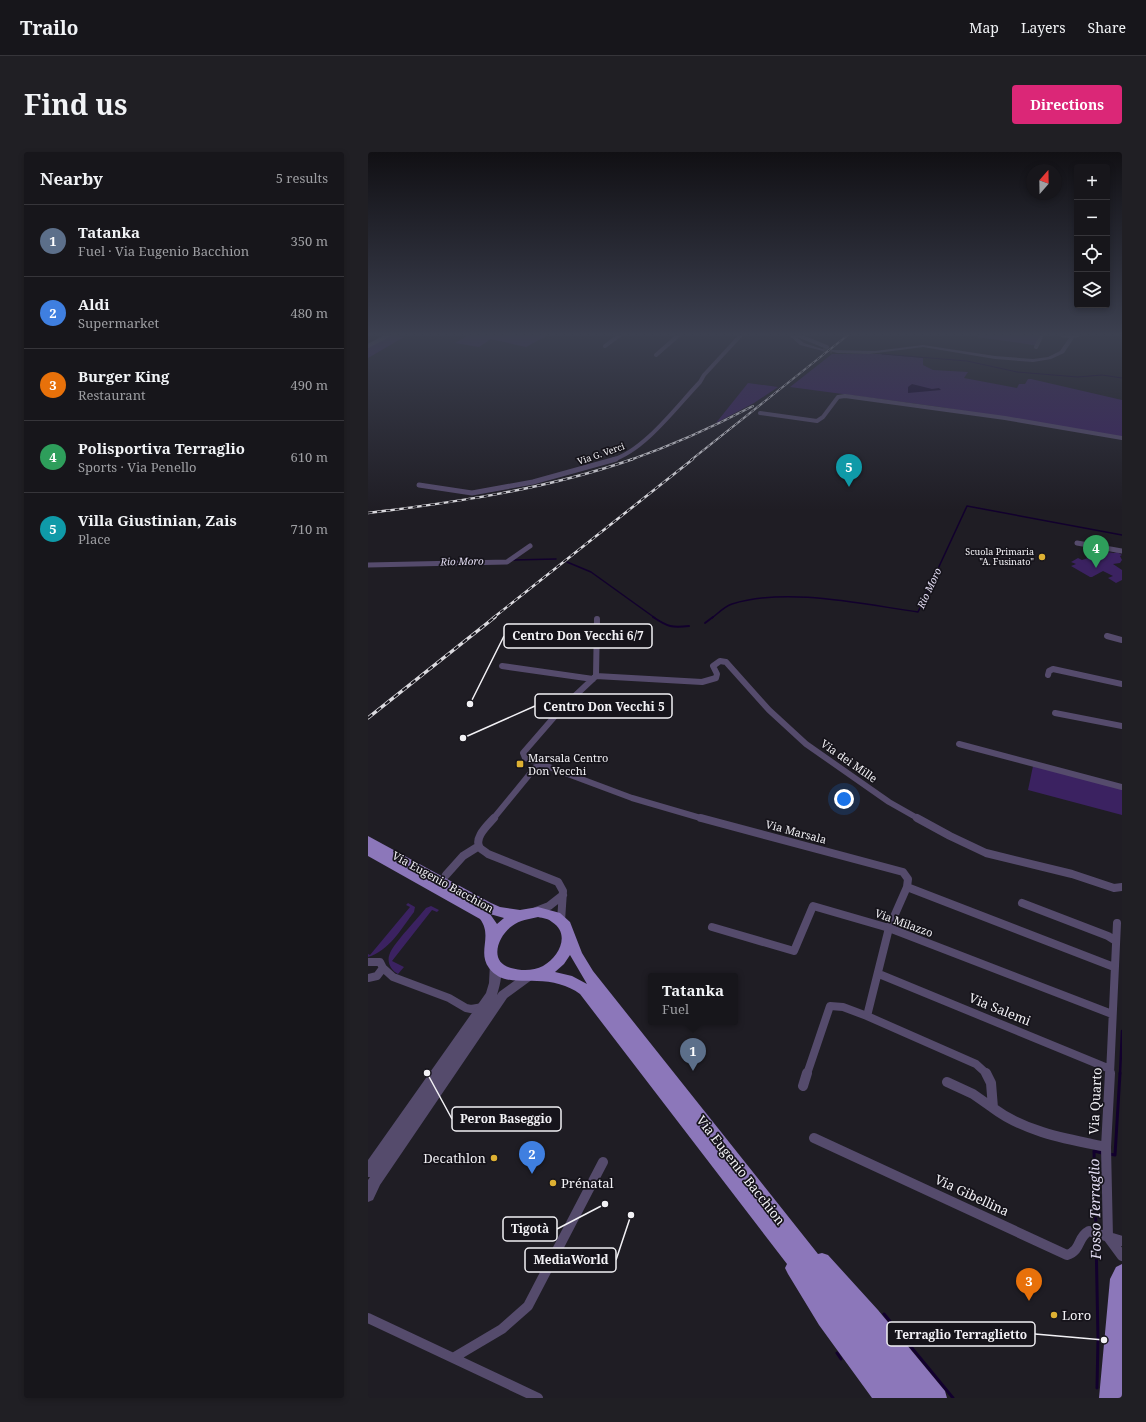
<!DOCTYPE html>
<html lang="en">
<head>
<meta charset="utf-8">
<style>
	:root { --surface:#17161b; --page:#201f24; --text:#f1f3f6; --muted:#9e9fa3; --line:#36353a; --accent:#db2777 }
	body { margin:0; font-family:"Noto Serif",serif; background:var(--page); color:var(--text) }
	.controls { position:absolute; right:12px; top:12px; display:grid; overflow:hidden; border-radius:4px; box-shadow:0 2px 6px #0003 }
	.controls button { width:36px; height:36px; display:grid; place-items:center; padding:0; border:0; border-bottom:1px solid var(--line); background:var(--surface); color:var(--text); font:20px sans-serif }
	.compass { position:absolute; left:658px; top:12px; width:36px; height:36px; border-radius:50%; background:var(--surface); box-shadow:0 2px 6px #0003; rotate:20deg }
	.you { position:absolute; left:476px; top:647px; width:14px; height:14px; margin:-10px; border:3px solid #fff; border-radius:50%; background:#1a73e8; box-shadow:0 0 0 6px #1a73e833 }
	.badge { display:grid; place-items:center; width:26px; height:26px; border-radius:50%; background:var(--accent); color:#fff; font-size:13px; font-weight:700 }
	.pin { position:absolute; translate:-50% -33px; filter:drop-shadow(0 1px 2px #0008) }
	.pin::after { content:''; position:absolute; top:21px; width:14px; height:12px; background:inherit; clip-path:polygon(0 0,100% 0,50% 100%) }
	.popup { position:absolute; left:280px; top:821px; width:90px; height:52px; box-sizing:border-box; display:grid; place-content:center; border-radius:4px; background:var(--surface); filter:drop-shadow(0 1px 3px #0005); font-size:13px; white-space:nowrap; color:var(--muted) }
	.popup b { font-size:15px; color:var(--text) }
	.popup::after { content:''; position:absolute; left:50%; top:100%; margin-left:-8px; border:8px solid transparent; border-top-color:var(--surface) }
	.list { margin:0; padding:0; list-style:none }
	h2 { display:flex; justify-content:space-between; align-items:center; height:52px; margin:0; padding:0 16px; font-size:17px }
	h2 small { font-size:13px; font-weight:400; color:var(--muted) }
	.list li { display:grid; grid-template-columns:26px 1fr auto; gap:12px; align-items:center; box-sizing:border-box; height:72px; padding:0 16px; border-top:1px solid var(--line) }
	.list b { display:block; font-size:15px; white-space:nowrap }
	.list p { margin:0; font-size:13px; white-space:nowrap; color:var(--muted) }
	.list em { font-size:13px; font-style:normal; color:var(--muted) }
	.icon { flex:none; width:22px; height:22px; fill:none; stroke:currentColor; stroke-width:2; stroke-linecap:round; stroke-linejoin:round }
	.map { position:relative; flex:none; width:754px; height:1246px; overflow:hidden; border-radius:4px }
	header { display:flex; align-items:center; gap:24px; box-sizing:border-box; height:56px; padding:0 20px; background:var(--surface); border-bottom:1px solid var(--line) }
	header strong { font-size:19px }
	nav { display:flex; gap:22px; margin-inline-start:auto; font-size:14px }
	.intro { display:flex; align-items:center; justify-content:space-between; box-sizing:border-box; height:96px; padding:0 24px }
	h1 { margin:0; font-size:28px }
	.button { padding:10px 18px; border-radius:4px; background:var(--accent); color:#fff; font-size:14px; font-weight:700 }
	main { display:flex; gap:24px; padding:0 24px }
	aside { flex:1; background:var(--surface); border-radius:4px; box-shadow:0 2px 6px #0003 }
	.map>svg:first-child { display:block }
	.green { fill:#3b2261 }
	.water { fill:#12002d }
	.lines { fill:none; stroke-linecap:round; stroke-linejoin:round }
	.stream-far4 { stroke:#12002d; stroke-width:1 }
	.stream-far3 { stroke:#12002d; stroke-width:1.5 }
	.stream-far2 { stroke:#12002d; stroke-width:2 }
	.stream-far1 { stroke:#12002d; stroke-width:2.5 }
	.stream { stroke:#12002d; stroke-width:3 }
	.tertiary-tunnel { stroke:#3f3d43; stroke-width:5; stroke-dasharray:5 2.5; stroke-linecap:butt }
	.minor-far4 { stroke:#554b6c; stroke-width:4 }
	.minor-far3 { stroke:#554b6c; stroke-width:5 }
	.minor-far2 { stroke:#554b6c; stroke-width:6 }
	.minor-far1 { stroke:#554b6c; stroke-width:8 }
	.minor { stroke:#554b6c; stroke-width:10 }
	.tertiary { fill:#554b6c; fill-rule:evenodd }
	.primary { fill:#8c77ba; fill-rule:evenodd }
	.rail-far2-casing { stroke:#dbdadf; stroke-width:2 }
	.rail-far1-casing { stroke:#dbdadf; stroke-width:2.5 }
	.rail-casing { stroke:#dbdadf; stroke-width:3.5 }
	.rail-far2 { stroke:#16141b; stroke-width:1; stroke-dasharray:3.5; stroke-linecap:butt }
	.rail-far1 { stroke:#16141b; stroke-width:1.5; stroke-dasharray:4.5; stroke-linecap:butt }
	.rail { stroke:#16141b; stroke-width:2; stroke-dasharray:5.5; stroke-linecap:butt }
	.poi-dot { fill:#deb133; stroke:#16141b; stroke-width:1.5 }
	.labels { text-anchor:middle; stroke-width:3.5; stroke-linejoin:round; paint-order:stroke }
	.far-street-label { font-size:9px; fill:#f2f1f5; stroke:#16141b }
	.far-poi-label { font-size:9px; fill:#f2f1f5; stroke:#16141b; text-anchor:end }
	.far-water-label { font-size:10px; font-style:italic; fill:#e4def4; stroke:#16141b }
	.poi-label { font-size:11px; fill:#f2f1f5; stroke:#16141b; text-anchor:start }
	.street-label { font-size:11px; fill:#f2f1f5; stroke:#16141b }
	.near-street-label { font-size:13px; fill:#f2f1f5; stroke:#16141b }
	.near-poi-label { font-size:13px; fill:#f2f1f5; stroke:#16141b; text-anchor:start }
	.near-water-label { font-size:14px; font-style:italic; fill:#e4def4; stroke:#16141b }
	.leader { fill:none; stroke:#f2f1f5; stroke-width:1.5 }
	.callout-dot { fill:#f2f1f5; stroke:#16141b; stroke-width:1.5 }
	.callout { fill:#16141b; stroke:#f2f1f5; stroke-width:1.5 }
	.callout-label { font-size:12px; text-anchor:middle; font-weight:bold; fill:#f2f1f5 }
</style>
</head>
<body>
<header>
<strong>Trailo</strong>
<nav><a>Map</a><a>Layers</a><a>Share</a></nav>
</header>
<div class="intro"><h1>Find us</h1><a class="button">Directions</a></div>
<main>
<aside>
<h2>Nearby<small>5 results</small></h2>
<ul class="list">
<li><span class="badge" style="background:#5c6f8a">1</span><div><b>Tatanka</b><p>Fuel · Via Eugenio Bacchion</p></div><em>350 m</em></li>
<li><span class="badge" style="background:#3f7fe0">2</span><div><b>Aldi</b><p>Supermarket</p></div><em>480 m</em></li>
<li><span class="badge" style="background:#e8710a">3</span><div><b>Burger King</b><p>Restaurant</p></div><em>490 m</em></li>
<li><span class="badge" style="background:#2e9e5b">4</span><div><b>Polisportiva Terraglio</b><p>Sports · Via Penello</p></div><em>610 m</em></li>
<li><span class="badge" style="background:#0f9aa8">5</span><div><b>Villa Giustinian, Zais</b><p>Place</p></div><em>710 m</em></li>
</ul>
</aside>
<div class="map">
<svg width="754" height="1246" viewBox="0 0 754 1246">
	<rect width="100%" height="100%" fill="#1f1d24"/>
	<path class="green" d="M22,183L36,185L0,206V195Z
		M101,183H180L158,195L123,187L111,195L87,191Z
		M610,183H672L667,193H665L609,185Z
		M464,202H512L555,206V213L565,218L600,220L596,226L649,236L651,232H657L660,227H663L754,248V285L572,255L422,235Z
		M380,231L410,235L386,251L348,271Z
		M739,400L746,401L749,400L754,403L752,404L754,408L752,411L745,412L754,418V428L748,431L740,426L745,424L735,419L724,425H722L703,414L708,412L703,410L710,406L714,408Z
		M665,614L754,637V663L660,638Z
		M40,751L47,755L46,760C33,777 21,799 0,805V802L2,803L42,755L38,753Z
		M63,754L71,758L69,760L64,758L24,809L36,815L30,822C23,818 18,810 22,801C27,790 50,766 58,756Z"/>
	<path class="water" d="M544,232L564,237L571,236L573,238L540,241V235Z"/>
	<g class="lines">
		<path class="stream-far4" d="M514,202L599,209L649,220L710,225L734,223L754,226"/>
		<path class="stream-far3" d="M145,408L188,407
			M199,410L223,420L287,466
			M344,466C349,462 357,454 364,452C419,435 493,452 550,460L599,354L754,383"/>
		<path class="stream-far2" d="M285,465C300,475 304,476 321,474
			M337,471L345,465"/>
		<path class="stream-far1" d="M752,922L754,879"/>
		<path class="stream" d="M741,1002L747,1003L752,921
			M728,1078L726,999L734,1001
			M728,1084L730,1187L729,1236
			M516,1162L585,1246
			M469,1201L473,1207"/>
		<path class="tertiary-tunnel" d="M455,198L464,199"/>
		<path class="minor-far4" d="M429,183L459,195
			M0,194L21,183
			M237,194L252,183
			M668,195L674,183
			M288,203L311,183
			M392,261L449,269L455,265L470,245L477,244L637,266L754,286
			M244,308C276,299 309,254 332,230L336,223L373,183"/>
		<path class="minor-far3" d="M51,333L104,341L165,330L248,307
			M709,391L754,399
			M0,413L139,410L162,394"/>
		<path class="minor-far2" d="M739,484L754,488
			M134,514L225,527
			M680,523L681,519L685,517L754,532
			M228,524L194,556L155,601L157,606L264,646L336,667
			M228,524L334,530L348,526L349,522L345,514L352,509L358,510L401,558L438,592L521,650L551,667
			M228,524L229,467
			M687,561L754,574
			M591,592L754,635
			M125,667L170,612"/>
		<path class="minor-far1" d="M126,666C120,673 105,686 112,696C114,698 118,700 120,702L190,730L195,739L193,769
			M333,666L535,720L540,727L539,735L521,776L499,864L608,912L619,922
			M549,666L582,684L618,701L704,722L746,736L754,735
			M78,723L95,704L111,694
			M539,735L746,815
			M654,751L740,784L748,789
			M168,759L181,754L195,743
			M344,775L426,799L445,754L521,776L744,862
			M0,810H12L15,816L9,824L0,826
			M15,816L25,825L81,846L98,856L103,857L115,855
			M511,822L742,917
			M439,922L462,854L475,855L499,864
			M742,922L749,771"/>
		<path class="minor" d="M618,921L623,931L625,956C657,980 699,987 738,995
			M742,921L738,995L740,1085L754,1104
			M579,930L605,942L625,956
			M435,934L439,921
			M446,986L699,1103C714,1098 709,1085 721,1079L754,1089
			M0,1166L170,1246
			M85,1206L134,1177L160,1154L235,1010"/>
		<path class="tertiary" d="M421,183H426L436,191L457,198L455,199L432,193Z
			M693,183H717L706,186L696,201L683,207L665,210L627,207L555,195L501,202L469,201L462,199L464,198L507,199L555,193L627,204L665,207L680,205L692,199L701,186L693,185Z
			M127,806L131,808C136,818 132,833 129,843L131,840L157,821L161,819L165,821L167,824L165,827L139,846L12,1033L5,1048L0,1050V1028L2,1025H0V1008L118,841L121,831L122,811L123,808Z"/>
		<path class="primary" d="M0,684L123,751L132,755L152,758L170,755L192,761L202,770L214,801L225,819L450,1102L454,1101L460,1103L510,1158L577,1239L579,1246H504L451,1173L420,1122L417,1116L419,1112L212,842C200,833 184,829 169,829C152,828 133,832 121,816C109,800 125,784 112,767L0,704ZM122,762L136,766L129,772ZM170,765C175,766 181,767 184,770C203,782 191,805 175,814C166,819 153,819 143,816C120,810 130,784 144,774C152,768 161,767 170,765ZM202,803L219,832L204,824L187,820L196,812Z
			M754,1112V1246H731L742,1127L748,1115Z"/>
		<defs>
			<path id="rail-far2" d="M262,308C305,293 345,275 385,254
				M323,308L480,183"/>
			<path id="rail-far1" d="M0,361C90,350 179,337 265,307
				M125,466L325,307"/>
			<path id="rail" d="M0,566L127,465"/>
		</defs>
		<use href="#rail-far2" class="rail-far2-casing"/>
		<use href="#rail-far1" class="rail-far1-casing"/>
		<use href="#rail" class="rail-casing"/>
		<use href="#rail-far2" class="rail-far2"/>
		<use href="#rail-far1" class="rail-far1"/>
		<use href="#rail" class="rail"/>
	</g>
	<linearGradient id="sky" x2="0" y2="1"><stop stop-color="#111014"/><stop offset="0.51" stop-color="#3c4050"/><stop offset="1" stop-color="#3c4050" stop-opacity="0"/></linearGradient>
	<rect width="754" height="358" fill="url(#sky)"/>
	<g class="poi-dot">
		<circle cx="674" cy="405" r="4"/>
		<rect x="148" y="608" width="8" height="8" rx="2"/>
		<circle cx="126" cy="1006" r="4"/>
		<circle cx="185" cy="1031" r="4"/>
		<circle cx="686" cy="1163" r="4"/>
	</g>
	<g class="labels">
		<g class="far-street-label">
			<text transform="translate(233 302) rotate(-19)" y="3">Via G. Verci</text>
		</g>
		<g class="far-poi-label">
			<text x="666" y="403">Scuola Primaria<tspan x="666" dy="10">"A. Fusinato"</tspan></text>
		</g>
		<g class="far-water-label">
			<text transform="translate(94 409) rotate(-1)" y="4">Rio Moro</text>
			<text transform="translate(561 436) rotate(-65)" y="4">Rio Moro</text>
		</g>
		<g class="poi-label">
			<text x="160" y="610">Marsala Centro<tspan x="160" dy="13">Don Vecchi</tspan></text>
		</g>
		<g class="street-label">
			<text transform="translate(481 609) rotate(35)" y="4">Via dei Mille</text>
			<text transform="translate(428 680) rotate(15)" y="4">Via Marsala</text>
			<text transform="translate(75 730) rotate(29)" y="4">Via Eugenio Bacchion</text>
			<text transform="translate(536 771) rotate(20)" y="4">Via Milazzo</text>
		</g>
		<g class="near-street-label">
			<text transform="translate(632 857) rotate(22)" y="5">Via Salemi</text>
			<text transform="translate(727 949) rotate(-87)" y="5">Via Quarto</text>
			<text transform="translate(373 1018) rotate(52)" y="5">Via Eugenio Bacchion</text>
			<text transform="translate(604 1043) rotate(25)" y="5">Via Gibellina</text>
		</g>
		<g class="near-poi-label">
			<text x="118" y="1011" text-anchor="end">Decathlon</text>
			<text x="193" y="1036">Prénatal</text>
			<text x="694" y="1168">Loro</text>
		</g>
		<g class="near-water-label">
			<text transform="translate(727 1057) rotate(-91)" y="5">Fosso Terraglio</text>
		</g>
	</g>
	<path class="leader" d="M102 552L136 484M95 586L167 554M59 921L84 967M237 1052L189 1077M263 1063L248 1108M736 1188L667 1182"/>
	<g class="callout-dot">
		<circle cx="102" cy="552" r="4"/>
		<circle cx="95" cy="586" r="4"/>
		<circle cx="59" cy="921" r="4"/>
		<circle cx="237" cy="1052" r="4"/>
		<circle cx="263" cy="1063" r="4"/>
		<circle cx="736" cy="1188" r="4"/>
	</g>
	<g class="callout">
		<rect x="136" y="472" width="148" height="24" rx="4"/>
		<rect x="167" y="542" width="137" height="24" rx="4"/>
		<rect x="84" y="955" width="109" height="24" rx="4"/>
		<rect x="135" y="1065" width="54" height="24" rx="4"/>
		<rect x="157" y="1096" width="91" height="24" rx="4"/>
		<rect x="519" y="1170" width="148" height="24" rx="4"/>
	</g>
	<g class="callout-label">
		<text x="210" y="488">Centro Don Vecchi 6/7</text>
		<text x="236" y="559">Centro Don Vecchi 5</text>
		<text x="138" y="971">Peron Baseggio</text>
		<text x="162" y="1081">Tigotà</text>
		<text x="203" y="1112">MediaWorld</text>
		<text x="593" y="1187">Terraglio Terraglietto</text>
	</g>
</svg>
<div class="controls">
<button>+</button>
<button>−</button>
<button><svg class="icon" aria-label="locate" viewBox="0 0 24 24"><circle cx="12" cy="12" r="6"/><path d="M12 2v4M12 18v4M2 12h4M18 12h4"/></svg></button>
<button><svg class="icon" aria-label="layers" viewBox="0 0 24 24"><path d="M12 4l9 5-9 5-9-5zM3 14l9 5 9-5"/></svg></button>
</div>
<svg class="compass" viewBox="-18 -18 36 36"><path d="M0-13l5 13h-10z" fill="#e53935"/><path d="M0 13l5-13h-10z" fill="#9e9fa3"/></svg>
<div class="you"></div>
<div class="pin badge" style="left:325px;top:919px;background:#5c6f8a">1</div>
<div class="popup"><b>Tatanka</b>Fuel</div>
<div class="pin badge" style="left:164px;top:1022px;background:#3f7fe0">2</div>
<div class="pin badge" style="left:661px;top:1149px;background:#e8710a">3</div>
<div class="pin badge" style="left:728px;top:416px;background:#2e9e5b">4</div>
<div class="pin badge" style="left:481px;top:335px;background:#0f9aa8">5</div>
</div>
</main>
</body>
</html>
